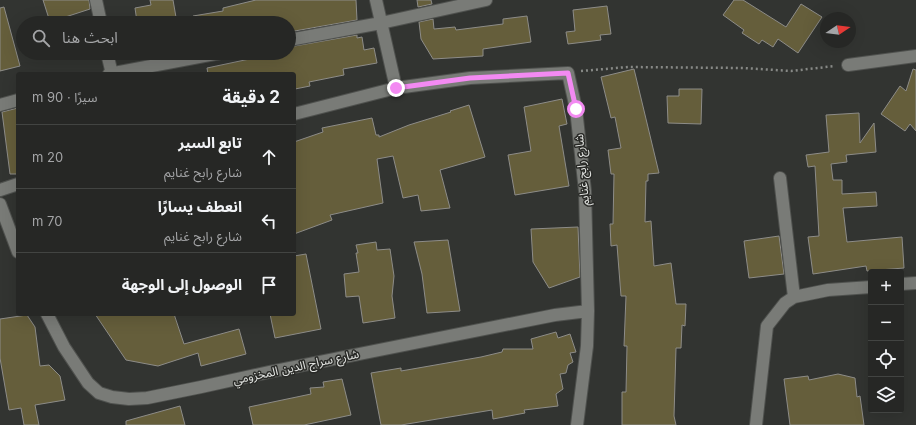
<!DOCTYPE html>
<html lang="ar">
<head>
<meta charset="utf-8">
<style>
	:root { --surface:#262725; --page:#2e2f2d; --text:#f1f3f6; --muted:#a4a5a7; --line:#424442 }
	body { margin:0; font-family:Inter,"Noto Sans Arabic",sans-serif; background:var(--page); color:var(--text); direction:rtl }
	.controls { position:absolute; right:12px; bottom:12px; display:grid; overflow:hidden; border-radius:4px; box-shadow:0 4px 16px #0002 }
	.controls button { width:36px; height:36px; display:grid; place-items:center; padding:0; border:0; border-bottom:1px solid var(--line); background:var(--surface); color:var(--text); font:20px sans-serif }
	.compass { position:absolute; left:820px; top:12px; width:36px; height:36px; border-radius:50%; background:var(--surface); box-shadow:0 4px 16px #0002; rotate:77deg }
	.stop { position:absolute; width:12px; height:12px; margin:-9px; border:3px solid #f38af2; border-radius:50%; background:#fff }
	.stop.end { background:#f38af2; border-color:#fff; box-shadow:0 1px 4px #0008 }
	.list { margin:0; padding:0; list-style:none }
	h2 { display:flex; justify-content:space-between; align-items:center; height:52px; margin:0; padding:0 16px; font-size:17px }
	h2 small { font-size:13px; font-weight:400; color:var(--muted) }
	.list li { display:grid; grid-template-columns:26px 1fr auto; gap:12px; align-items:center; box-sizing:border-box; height:64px; padding:0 16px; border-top:1px solid var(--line) }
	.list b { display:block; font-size:15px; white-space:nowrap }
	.list p { margin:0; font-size:13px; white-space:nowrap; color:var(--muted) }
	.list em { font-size:13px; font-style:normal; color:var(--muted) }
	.icon { flex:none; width:22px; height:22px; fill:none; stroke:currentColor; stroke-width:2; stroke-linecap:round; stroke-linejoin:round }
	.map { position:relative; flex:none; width:916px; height:425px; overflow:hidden; direction:ltr }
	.search { position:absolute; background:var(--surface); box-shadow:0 4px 16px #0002; left:16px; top:16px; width:280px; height:44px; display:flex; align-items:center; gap:10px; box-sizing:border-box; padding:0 14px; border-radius:22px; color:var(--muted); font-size:15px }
	.panel { position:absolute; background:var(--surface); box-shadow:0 4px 16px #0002; left:16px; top:72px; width:280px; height:244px; border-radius:4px; direction:rtl }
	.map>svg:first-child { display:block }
	.building { fill:#655e3b; stroke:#8d8c88 }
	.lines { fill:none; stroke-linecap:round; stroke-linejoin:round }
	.street-casing { stroke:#4f514e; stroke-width:14 }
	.path { stroke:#878986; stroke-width:2.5; stroke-dasharray:2 3; stroke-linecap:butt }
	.street { stroke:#797b77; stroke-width:12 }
	.route { stroke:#f38af2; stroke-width:5 }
	.labels { text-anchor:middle; stroke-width:3; stroke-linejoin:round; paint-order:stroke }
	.street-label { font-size:12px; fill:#e4e6e3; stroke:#292a27 }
</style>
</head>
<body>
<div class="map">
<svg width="916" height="425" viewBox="0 0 916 425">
	<rect width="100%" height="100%" fill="#323431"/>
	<path class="building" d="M43,0H89L90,9L50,22Z
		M150,0H173L177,23H152V20L137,22L135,8L151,5Z
		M256,0H356L357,20L289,32V23H264V20L250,23H194L193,16L223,11V8Z
		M417,0H431L432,4L418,7Z
		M734,0H743L786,27L801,4L822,17L798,53L778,39L773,47L762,40L759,44L742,33L744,30L723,15Z
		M607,6L611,34L600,35L601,40L568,44L566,32L575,31L573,10Z
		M4,7L20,66L0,71V8Z
		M527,16L531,42L483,49V56L433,59L421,39L419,22L433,19L434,29L455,27L456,30L503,24V19Z
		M357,35V38L362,37L364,50L374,48L377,63L343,69L344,75L309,82L310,86L295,89L294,74H208L207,68L278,53H289V47Z
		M634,69L659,173L648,174V181H646L645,222L651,221L654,266L671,263L676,304H686L685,326L682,325L681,348H676L674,416L676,425H622V392H626L627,346H624L626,296H621L617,245L611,246L610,224H613L614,174H611L608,150L621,148L615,117L611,118L601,77Z
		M913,69L916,70V131L910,124L905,131L881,114L900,86L906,91Z
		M679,89H702L701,124L668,123L667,96H679Z
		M562,99L567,124L559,126L569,186L515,195L508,155L531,151L524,107Z
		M469,105L485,157L440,170L450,208L421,211L418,195L403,198L393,156L377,159L383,203L330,215L332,220L294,234V142L323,132L322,128L372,118L376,135H379V137L409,125L451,112L450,111Z
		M18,108V174H10L2,112Z
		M859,113L860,143L874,123L876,152L846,155L847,162L831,164L833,180H842V194L876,192L877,206L843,208L847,242L902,237L904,268L867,271L866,266L813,274L808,237L819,236L815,166L808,167L806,155L829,152L826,115Z
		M578,227L580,277L549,288L533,262L531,229Z
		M779,236L784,274L749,278L744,241Z
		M448,240L460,311L427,313L422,274L414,242Z
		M376,242L377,250L390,249L394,276L392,296L395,318L363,323L359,296L346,297L344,274L359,272L356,253H358L356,245Z
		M306,254L321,329L275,338L270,314H294V256Z
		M95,314H174L184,344L239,329L246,354L201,366L198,353L158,366L126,360Z
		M27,315L35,327L40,366L49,365L60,376L65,400L35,405L39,425H24L21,408L9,410L0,358V319Z
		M556,332L558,338L570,334L576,352L570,353L573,362L568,365L566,373L560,374L563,389L556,394L558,406L524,410L525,413L493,419L492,410L401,425H381L371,373L401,368V371L481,357L502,352L503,349H533L531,339Z
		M838,374L855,378L857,397L860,396L864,425H790L784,379L808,376L809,380Z
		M342,379L351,415L304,425H253L249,407L311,394L310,388L324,387L323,382Z
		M180,406L185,425H126V421Z"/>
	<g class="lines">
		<defs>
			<path id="street" d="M96,0L101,23
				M376,0L396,88
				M289,40L381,23L486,0
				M107,53L112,74
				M848,65L916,56
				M109,74L220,53
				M0,105L18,100
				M294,114L396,88L470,78L568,73L576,109L585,191L588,311L587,346L577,425
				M780,178L794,297
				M0,190L18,184
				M0,204L18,252
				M901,284L916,283
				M47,314L64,347L88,383L99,393L112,397L129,399L147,398L201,387L269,372L555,315L588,311
				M756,425L767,326L785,303L794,297L828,290L871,287"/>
		</defs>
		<use href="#street" class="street-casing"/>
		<path class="path" d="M581,71L628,67L743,68L791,71L835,66"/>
		<use href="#street" class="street"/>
	</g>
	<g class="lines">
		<path class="route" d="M396,88L470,78L568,73L576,109"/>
	</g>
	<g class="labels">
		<g class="street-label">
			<text transform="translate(582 170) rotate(-95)" y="4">شارع رابح غنايم</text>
			<text transform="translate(296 367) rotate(-12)" y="4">شارع سراج الدين المخزومي</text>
		</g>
	</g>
</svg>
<div class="controls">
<button>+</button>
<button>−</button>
<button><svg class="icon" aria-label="locate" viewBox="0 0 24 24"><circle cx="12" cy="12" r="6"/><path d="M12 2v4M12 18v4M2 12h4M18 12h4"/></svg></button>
<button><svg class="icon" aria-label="layers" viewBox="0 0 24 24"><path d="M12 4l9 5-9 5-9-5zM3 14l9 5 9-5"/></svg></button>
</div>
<svg class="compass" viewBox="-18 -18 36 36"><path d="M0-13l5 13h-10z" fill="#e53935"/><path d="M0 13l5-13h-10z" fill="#a4a5a7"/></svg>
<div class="stop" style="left:576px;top:109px"></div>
<div class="stop end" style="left:396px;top:88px"></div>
<div class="search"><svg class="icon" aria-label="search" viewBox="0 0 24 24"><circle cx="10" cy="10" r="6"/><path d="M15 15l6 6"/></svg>ابحث هنا</div>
<section class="panel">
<h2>2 دقيقة<small>سيرًا · 90 m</small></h2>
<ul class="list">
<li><svg class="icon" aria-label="ahead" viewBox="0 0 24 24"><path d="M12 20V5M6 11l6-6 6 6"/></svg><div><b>تابع السير</b><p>شارع رابح غنايم</p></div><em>20 m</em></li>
<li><svg class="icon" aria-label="left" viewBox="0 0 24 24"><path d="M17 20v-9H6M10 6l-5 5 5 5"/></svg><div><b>انعطف يسارًا</b><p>شارع رابح غنايم</p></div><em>70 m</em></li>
<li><svg class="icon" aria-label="arrive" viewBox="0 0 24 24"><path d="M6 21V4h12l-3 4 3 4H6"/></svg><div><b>الوصول إلى الوجهة</b></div></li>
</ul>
</section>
</div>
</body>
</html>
